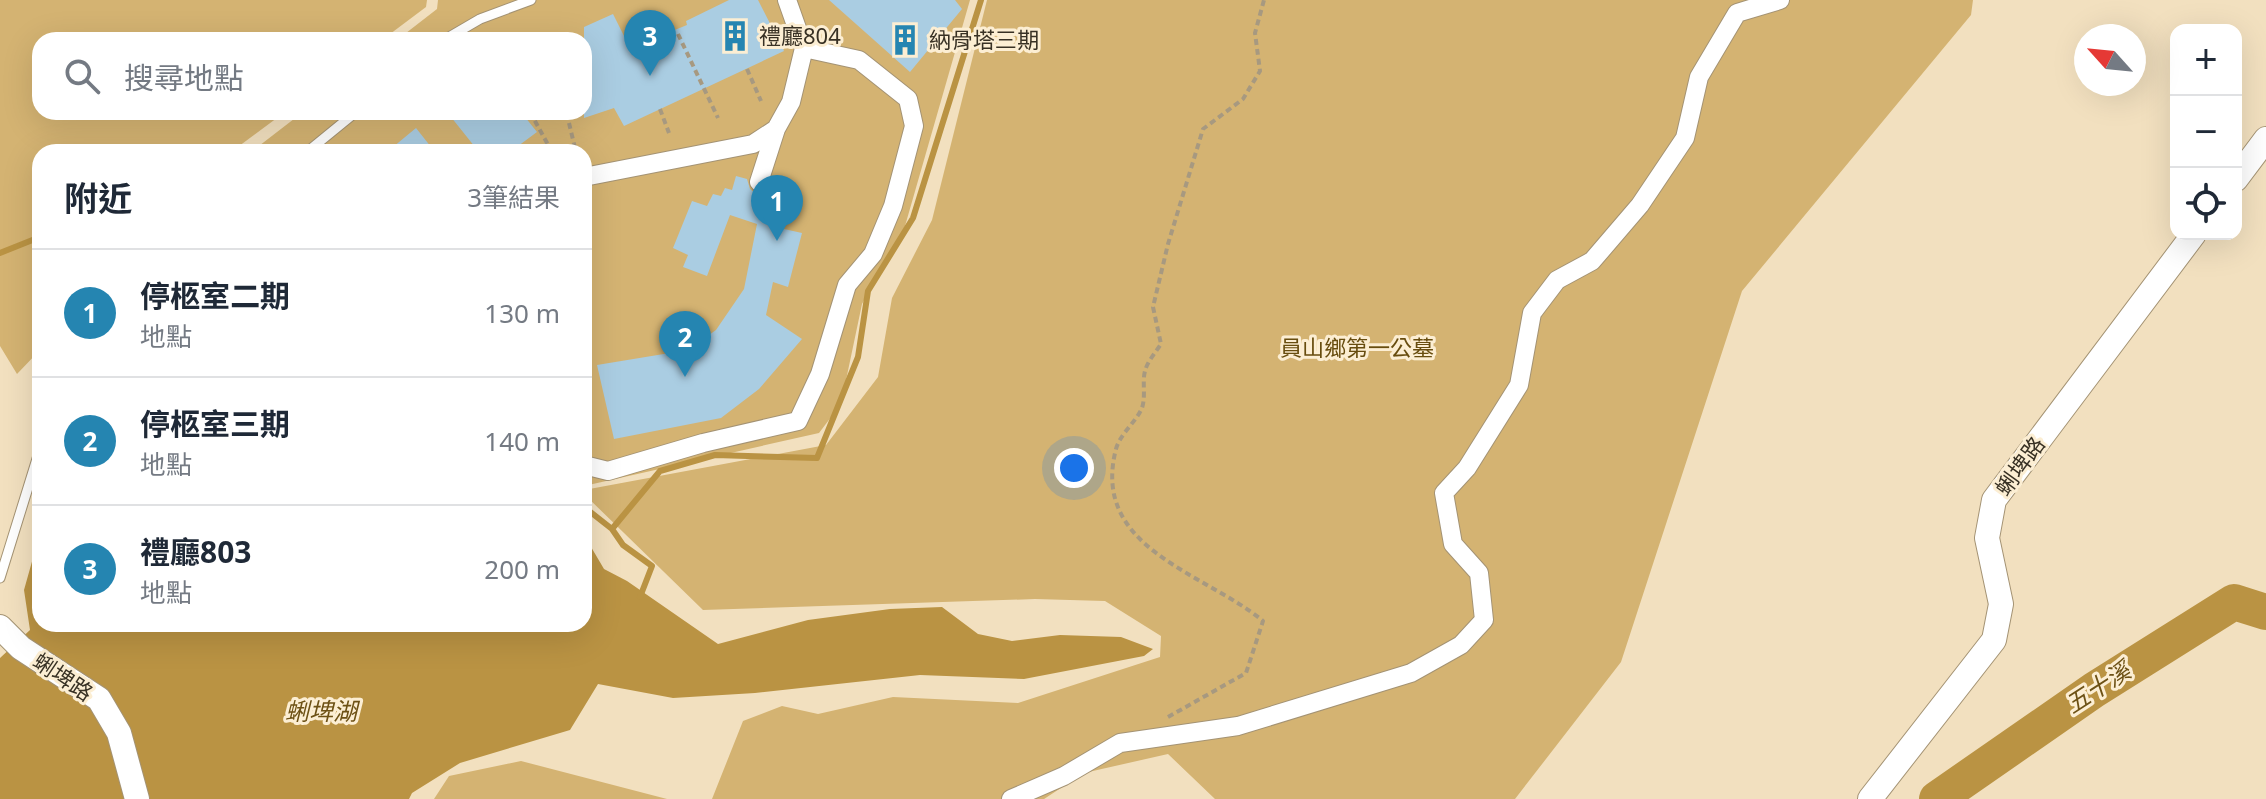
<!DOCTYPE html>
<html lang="zh-TW">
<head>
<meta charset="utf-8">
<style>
	:root { --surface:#fff; --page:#f6f6f7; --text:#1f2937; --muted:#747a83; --line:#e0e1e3; --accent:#2585b1 }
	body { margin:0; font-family:"Noto Sans","Noto Sans TC",sans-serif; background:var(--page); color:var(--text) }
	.controls { position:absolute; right:24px; top:24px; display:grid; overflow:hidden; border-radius:16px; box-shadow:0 8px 32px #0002 }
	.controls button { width:72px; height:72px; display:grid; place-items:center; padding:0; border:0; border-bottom:2px solid var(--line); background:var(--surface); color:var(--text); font:40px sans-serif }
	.compass { position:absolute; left:2074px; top:24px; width:72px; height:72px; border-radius:50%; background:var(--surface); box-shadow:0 8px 32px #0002; rotate:297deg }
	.you { position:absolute; left:1074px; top:468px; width:28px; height:28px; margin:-20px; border:6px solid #fff; border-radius:50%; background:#1a73e8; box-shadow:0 0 0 12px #1a73e833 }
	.badge { display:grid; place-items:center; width:52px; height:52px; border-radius:50%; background:var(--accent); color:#fff; font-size:26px; font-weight:700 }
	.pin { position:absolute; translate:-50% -66px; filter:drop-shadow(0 2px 4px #0008) }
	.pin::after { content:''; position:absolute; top:42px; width:28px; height:24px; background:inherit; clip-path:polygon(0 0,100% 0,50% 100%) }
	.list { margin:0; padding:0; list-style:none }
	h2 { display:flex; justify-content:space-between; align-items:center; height:104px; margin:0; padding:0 32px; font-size:34px }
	h2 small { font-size:26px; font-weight:400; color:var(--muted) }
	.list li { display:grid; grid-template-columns:52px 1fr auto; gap:24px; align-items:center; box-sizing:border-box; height:128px; padding:0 32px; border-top:2px solid var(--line) }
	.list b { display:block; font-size:30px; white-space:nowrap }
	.list p { margin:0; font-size:26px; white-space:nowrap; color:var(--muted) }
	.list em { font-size:26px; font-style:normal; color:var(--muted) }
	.icon { flex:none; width:44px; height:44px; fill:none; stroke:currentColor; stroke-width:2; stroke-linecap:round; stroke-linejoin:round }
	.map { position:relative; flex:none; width:2266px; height:799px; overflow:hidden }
	.search { position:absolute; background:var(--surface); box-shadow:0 8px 32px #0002; left:32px; top:32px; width:560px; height:88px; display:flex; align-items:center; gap:20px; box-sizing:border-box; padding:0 28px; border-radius:24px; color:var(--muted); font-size:30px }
	.panel { position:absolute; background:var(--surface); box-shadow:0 8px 32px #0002; left:32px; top:144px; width:560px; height:488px; border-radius:24px }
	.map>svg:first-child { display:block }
	.green { fill:#d4b372 }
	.water { fill:#ba9343 }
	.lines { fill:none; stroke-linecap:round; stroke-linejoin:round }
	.stream { stroke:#ba9343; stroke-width:6 }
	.river { stroke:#ba9343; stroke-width:36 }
	.building { fill:#aacde2 }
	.lane-casing { stroke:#a49374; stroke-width:11 }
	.street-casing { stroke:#a49374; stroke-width:20 }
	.secondary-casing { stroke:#a49374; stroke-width:26 }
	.path { stroke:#a79980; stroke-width:4; stroke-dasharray:6 4; stroke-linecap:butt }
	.lane { stroke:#fff; stroke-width:9 }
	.street { stroke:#fff; stroke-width:18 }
	.secondary { stroke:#fff; stroke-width:24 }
	.labels { text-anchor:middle; stroke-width:6; stroke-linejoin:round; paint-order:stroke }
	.poi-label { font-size:22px; fill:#383124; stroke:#fceed3; text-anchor:start }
	.park-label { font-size:22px; fill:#684d0f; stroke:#fceed3 }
	.street-label { font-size:22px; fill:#383124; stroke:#fceed3 }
	.water-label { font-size:24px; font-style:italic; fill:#6d5115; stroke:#fceed3 }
</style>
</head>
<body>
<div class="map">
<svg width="2266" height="799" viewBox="0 0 2266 799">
	<rect width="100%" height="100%" fill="#f2e0bf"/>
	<path class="green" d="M0,0H427L426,7L382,40H40V112H285L231,152H40V350L17,374L0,346Z
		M438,0H970L905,226L862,304L841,404L819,433L584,486V152H251L303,112H584V40H397L437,9Z
		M987,0H1973L1971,15L1742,291L1621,662L1515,799H1215L1168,754L1084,773L1044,799H712L743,721L782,706L818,714L893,697L1018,703L1160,657L1161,636L1105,601L1035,599L703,610L584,494V490L826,445L878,377L892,298L932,220Z
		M521,761L667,799H434L449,776Z"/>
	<path class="water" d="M40,533V624H584V535L604,569L627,581L718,644L808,620L890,609L942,607L978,634L1012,641L1060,635L1121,637L1153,649L1144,656L1024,679L920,675L755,693L673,698L598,684L570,730L460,763L412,793L409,799H0V658L30,630L24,590Z"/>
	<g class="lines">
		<path class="stream" d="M0,253L40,237
			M584,507L612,529L623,545L652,566L640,597
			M612,529L660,471L715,455L817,458L858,357L868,291L913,218L981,0"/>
		<path class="river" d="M1937,799L2094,690L2234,602L2266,612"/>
	</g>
	<path class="building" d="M729,0H758L784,51L624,126L614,108L584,118V27L613,14L630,48L687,25L686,21Z
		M829,0H955L962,9L910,72Z
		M447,112H467L473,118L480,112H521L537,132L510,152H479Z
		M416,128L435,152H387Z
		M736,176L747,179L750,189L756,194L766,191L770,186L778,188L774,201L781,203L778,215L787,216L784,229L802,233L788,287L773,282L766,315L802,339L759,389L721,418L614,439L597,365L688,350L716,330L744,289L757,224L730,215L707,276L683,267L688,255L673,248L692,201L707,206L713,194L721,196L725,188L732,190Z"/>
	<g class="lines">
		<defs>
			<path id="lane" d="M444,40L480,19L531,0
				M307,152L356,112
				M0,578L40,449"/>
			<path id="street" d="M584,177L753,144L776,129L791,102L804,48L787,0
				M759,182L776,129
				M584,465L608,471L703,443L798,421L820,374L847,285L873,254L893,206L914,126L908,99L859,60L804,48
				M1011,799L1064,776L1120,743L1238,726L1411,673L1461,645L1484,620L1479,573L1453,544L1444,493L1467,468L1519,385L1532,313L1557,280L1592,261L1640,205L1685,138L1699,77L1737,13L1780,0"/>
			<path id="secondary" d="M2236,179L2266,139
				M0,627L21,648L99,699L119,733L137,799
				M1870,799L1994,640L2001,604L1987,538L1994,500L2194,234"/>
		</defs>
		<use href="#lane" class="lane-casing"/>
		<use href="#street" class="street-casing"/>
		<use href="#secondary" class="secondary-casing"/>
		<path class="path" d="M678,34L718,118
			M747,69L761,101
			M660,109L669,133
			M530,112L552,152
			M569,123L575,148
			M1168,717L1246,673L1263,621C1204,572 1090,549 1116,449C1120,434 1136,422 1142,408C1146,396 1142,382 1145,371C1147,362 1156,352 1161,344L1153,307L1168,244L1203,129L1243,99L1260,71L1255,33L1264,0"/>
		<use href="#lane" class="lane"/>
		<use href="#street" class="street"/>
		<use href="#secondary" class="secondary"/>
	</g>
	<defs>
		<symbol id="building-bare" viewBox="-9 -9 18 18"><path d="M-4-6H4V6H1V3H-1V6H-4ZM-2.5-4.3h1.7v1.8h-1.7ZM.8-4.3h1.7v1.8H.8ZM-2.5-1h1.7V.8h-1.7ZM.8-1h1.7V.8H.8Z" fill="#2585b1" stroke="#fceed3" stroke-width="2.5" paint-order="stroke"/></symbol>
	</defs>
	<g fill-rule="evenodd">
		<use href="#building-bare" x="713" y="14" width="44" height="44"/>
		<use href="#building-bare" x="883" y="18" width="44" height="44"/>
	</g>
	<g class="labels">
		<g class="poi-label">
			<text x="759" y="44">禮廳804</text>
			<text x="929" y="48">納骨塔三期</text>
		</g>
		<g class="park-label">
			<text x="1357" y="356">員山鄉第一公墓</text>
		</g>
		<g class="street-label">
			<text transform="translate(2020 466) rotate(-54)" y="8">蜊埤路</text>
			<text transform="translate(63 677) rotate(34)" y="8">蜊埤路</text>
		</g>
		<g class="water-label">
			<text transform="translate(2098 688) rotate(-33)" y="8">五十溪</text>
			<text x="321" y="720">蜊埤湖</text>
		</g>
	</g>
</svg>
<div class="controls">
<button>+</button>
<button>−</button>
<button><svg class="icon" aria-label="locate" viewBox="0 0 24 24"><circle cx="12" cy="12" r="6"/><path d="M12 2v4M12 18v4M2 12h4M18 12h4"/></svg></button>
</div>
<svg class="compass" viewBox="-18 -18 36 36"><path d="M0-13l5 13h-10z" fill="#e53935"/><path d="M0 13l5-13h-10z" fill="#747a83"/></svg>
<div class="you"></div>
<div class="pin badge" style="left:777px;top:241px">1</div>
<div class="pin badge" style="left:685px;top:377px">2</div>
<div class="pin badge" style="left:650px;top:76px">3</div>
<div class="search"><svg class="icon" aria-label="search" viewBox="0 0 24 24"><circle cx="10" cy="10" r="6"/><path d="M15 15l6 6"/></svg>搜尋地點</div>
<section class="panel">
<h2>附近<small>3筆結果</small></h2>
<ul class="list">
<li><span class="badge">1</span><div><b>停柩室二期</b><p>地點</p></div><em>130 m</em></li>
<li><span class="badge">2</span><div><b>停柩室三期</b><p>地點</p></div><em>140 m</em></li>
<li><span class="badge">3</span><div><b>禮廳803</b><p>地點</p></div><em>200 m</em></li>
</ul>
</section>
</div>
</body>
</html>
